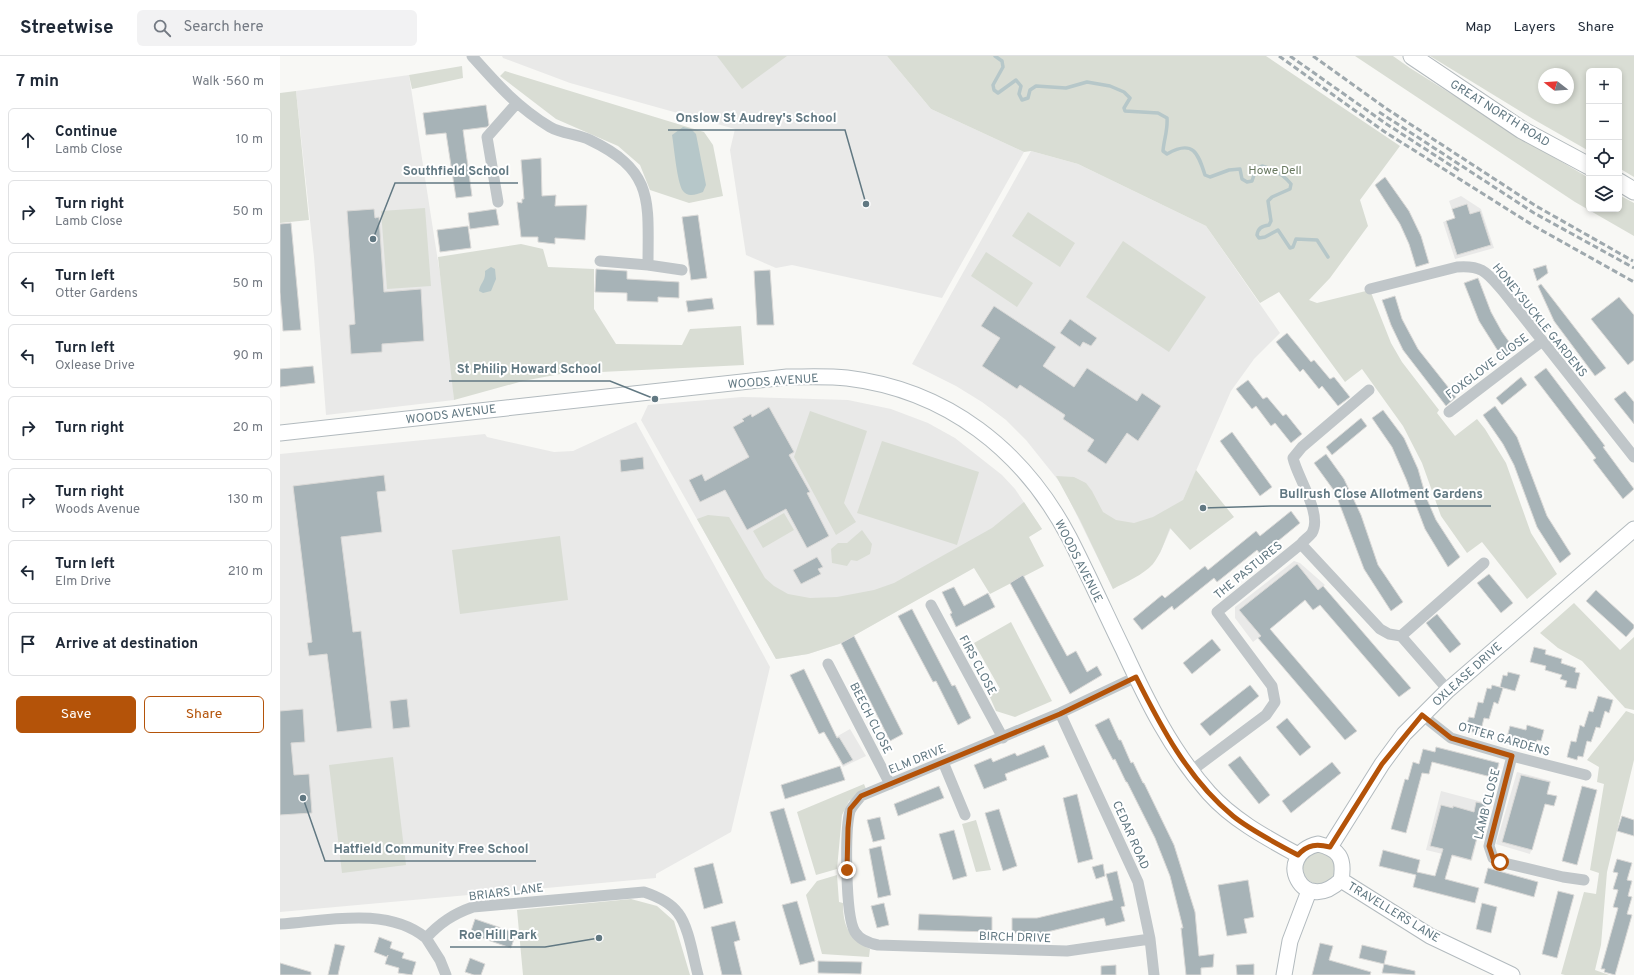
<!DOCTYPE html>
<html lang="en">
<head>
<meta charset="utf-8">
<style>
	:root { --surface:#fff; --page:#f2f2f3; --text:#1f2937; --muted:#747a83; --line:#e0e1e3; --accent:#b45309 }
	body { margin:0; font-family:Overpass,sans-serif; background:var(--page); color:var(--text) }
	.controls { position:absolute; right:12px; top:12px; display:grid; overflow:hidden; border-radius:6px; box-shadow:0 2px 6px #0003 }
	.controls button { width:36px; height:36px; display:grid; place-items:center; padding:0; border:0; border-bottom:1px solid var(--line); background:var(--surface); color:var(--text); font:20px sans-serif }
	.compass { position:absolute; left:1258px; top:12px; width:36px; height:36px; border-radius:50%; background:var(--surface); box-shadow:0 2px 6px #0003; rotate:287deg }
	.stop { position:absolute; width:12px; height:12px; margin:-9px; border:3px solid #b45309; border-radius:50%; background:#fff }
	.stop.end { background:#b45309; border-color:#fff; box-shadow:0 1px 4px #0008 }
	.list { margin:0; padding:0; list-style:none }
	h2 { display:flex; justify-content:space-between; align-items:center; height:52px; margin:0; padding:0 16px; font-size:17px }
	h2 small { font-size:13px; font-weight:400; color:var(--muted) }
	.list li { display:grid; grid-template-columns:26px 1fr auto; gap:12px; align-items:center; box-sizing:border-box; height:64px; margin:0 8px 8px; padding:0 8px; border:1px solid var(--line); border-radius:6px }
	.list b { display:block; font-size:15px; white-space:nowrap }
	.list p { margin:0; font-size:13px; white-space:nowrap; color:var(--muted) }
	.list em { font-size:13px; font-style:normal; color:var(--muted) }
	.actions { display:flex; gap:8px; padding:12px 16px }
	.actions a { flex:1; padding:9px 0; border:1px solid var(--accent); border-radius:6px; text-align:center; font-size:14px; color:var(--accent) }
	.actions .main { background:var(--accent); color:#fff }
	.icon { flex:none; width:22px; height:22px; fill:none; stroke:currentColor; stroke-width:2; stroke-linecap:round; stroke-linejoin:round }
	.map { position:relative; flex:none; width:1354px; height:919px; overflow:hidden }
	header { display:flex; align-items:center; gap:24px; box-sizing:border-box; height:56px; padding:0 20px; background:var(--surface); border-bottom:1px solid var(--line) }
	header strong { font-size:19px }
	nav { display:flex; gap:22px; margin-inline-start:auto; font-size:14px }
	.search { width:280px; height:36px; background:var(--page); display:flex; align-items:center; gap:10px; box-sizing:border-box; padding:0 14px; border-radius:6px; color:var(--muted); font-size:15px }
	main { display:flex }
	aside { flex:1; background:var(--surface) }
	.map>svg:first-child { display:block }
	.built { fill:#e9e9e8 }
	.green { fill:#d9ddd4; fill-rule:evenodd }
	.water { fill:#b6c7c9 }
	.lines { fill:none; stroke-linecap:round; stroke-linejoin:round }
	.stream { stroke:#b6c7c9; stroke-width:3.5 }
	.building { fill:#a7b3b7; stroke:#dad9d7 }
	.secondary-casing { stroke:#b2babe; stroke-width:17 }
	.primary-casing { stroke:#b3babd; stroke-width:19 }
	.street { stroke:#c0c6c9; stroke-width:11 }
	.secondary { stroke:#fff; stroke-width:15 }
	.primary { stroke:#fff; stroke-width:17 }
	.rail { stroke:#9fa9ae; stroke-width:3; stroke-dasharray:6 3; stroke-linecap:butt }
	.route { stroke:#b45309; stroke-width:5 }
	.labels { text-anchor:middle; stroke-width:4; stroke-linejoin:round; paint-order:stroke }
	.street-label { font-size:12px; fill:#617882; stroke:#fff }
	.park-label { font-size:12px; fill:#697961; stroke:#fff }
	.leader { fill:none; stroke:#617882; stroke-width:1.5 }
	.callout-dot { fill:#617882; stroke:#fff; stroke-width:1.5 }
	.callout-label { font-size:13px; text-anchor:middle; font-weight:bold; fill:#617882; stroke:#fff; stroke-width:4; stroke-linejoin:round; paint-order:stroke }
</style>
</head>
<body>
<header>
<strong>Streetwise</strong>
<div class="search"><svg class="icon" aria-label="search" viewBox="0 0 24 24"><circle cx="10" cy="10" r="6"/><path d="M15 15l6 6"/></svg>Search here</div>
<nav><a>Map</a><a>Layers</a><a>Share</a></nav>
</header>
<main>
<aside>
<h2>7 min<small>Walk · 560 m</small></h2>
<ul class="list">
<li><svg class="icon" aria-label="ahead" viewBox="0 0 24 24"><path d="M12 20V5M6 11l6-6 6 6"/></svg><div><b>Continue</b><p>Lamb Close</p></div><em>10 m</em></li>
<li><svg class="icon" aria-label="right" viewBox="0 0 24 24"><path d="M7 20v-9h11M14 6l5 5-5 5"/></svg><div><b>Turn right</b><p>Lamb Close</p></div><em>50 m</em></li>
<li><svg class="icon" aria-label="left" viewBox="0 0 24 24"><path d="M17 20v-9H6M10 6l-5 5 5 5"/></svg><div><b>Turn left</b><p>Otter Gardens</p></div><em>50 m</em></li>
<li><svg class="icon" aria-label="left" viewBox="0 0 24 24"><path d="M17 20v-9H6M10 6l-5 5 5 5"/></svg><div><b>Turn left</b><p>Oxlease Drive</p></div><em>90 m</em></li>
<li><svg class="icon" aria-label="right" viewBox="0 0 24 24"><path d="M7 20v-9h11M14 6l5 5-5 5"/></svg><div><b>Turn right</b></div><em>20 m</em></li>
<li><svg class="icon" aria-label="right" viewBox="0 0 24 24"><path d="M7 20v-9h11M14 6l5 5-5 5"/></svg><div><b>Turn right</b><p>Woods Avenue</p></div><em>130 m</em></li>
<li><svg class="icon" aria-label="left" viewBox="0 0 24 24"><path d="M17 20v-9H6M10 6l-5 5 5 5"/></svg><div><b>Turn left</b><p>Elm Drive</p></div><em>210 m</em></li>
<li><svg class="icon" aria-label="arrive" viewBox="0 0 24 24"><path d="M6 21V4h12l-3 4 3 4H6"/></svg><div><b>Arrive at destination</b></div></li>
</ul>
<div class="actions"><a class="main">Save</a><a>Share</a></div>
</aside>
<div class="map">
<svg width="1354" height="919" viewBox="0 0 1354 919">
	<rect width="100%" height="100%" fill="#f8f8f5"/>
	<path class="built" d="M222,0H607L651,53L744,96L662,242L512,209L496,212L466,199L450,94L455,73L290,27L223,2Z
		M129,19L169,276L174,344L46,359L34,201L16,35Z
		M751,95L798,108L926,170L1000,277L974,303L951,335L880,497L872,508L861,517L833,533L782,429L746,384L726,364L702,346L676,330L632,308Z
		M1181,140L1201,153L1214,192L1175,203L1163,166L1175,162L1169,145Z
		M462,341L568,344L611,353L648,367L675,382L722,419L735,433L762,473L559,588L528,598L496,603L361,364L368,349Z
		M356,366L490,611L451,776L376,818V822L0,856V398L205,378L207,381L274,396L293,395Z
		M1014,505L1020,507L1045,529L973,586L955,562V551Z
		M570,673L586,700L563,711L549,685Z
		M1237,716L1271,725L1250,798L1216,788Z
		M1161,735L1206,747L1192,805L1146,794Z"/>
	<path class="green" d="M437,0H507L462,33Z
		M607,0H986L1120,90L1080,144L1088,170L1050,222L1029,244L1037,247L1090,234L1111,287L1122,306L1159,354L1157,357L1175,380L1197,363L1205,373L1226,407L1251,477L1277,518L1247,543L1202,486L1187,497L1161,460L1142,407L1123,370L1082,313L1065,326L999,236L980,247L926,170L798,108L751,95L744,96L651,53Z
		M1075,0H1113L1130,12L1248,86L1309,122V153H1339V139L1354,147V180L1295,146Z
		M1150,0H1354V121L1339,112V15H1309V95L1253,63ZM1264,18H1288V42H1264Z
		M182,10L183,22L132,33L129,19Z
		M225,15L424,76L433,89L443,140L409,147L370,134L360,109L338,90L276,63L220,20Z
		M16,35L29,164L0,167V37Z
		M145,152L151,230L107,233L101,155Z
		M748,156L795,187L780,211L732,180Z
		M843,185L926,241L889,296L806,241Z
		M241,188L263,193L268,211L314,213V253L336,288L402,289L410,273L461,270L464,309L280,318L243,325L174,344L158,201Z
		M706,196L753,227L737,251L691,220Z
		M530,355L587,375L564,447L576,466L556,479L514,401Z
		M602,385L699,416L677,489L577,457Z
		M916,414L954,461L910,494L890,472C885,484 881,498 873,508C863,519 846,526 833,533L800,464L776,420L794,421L806,427L812,435L823,456L836,464L854,467L873,461L903,444Z
		M744,446L762,473L749,481L764,510L710,538L694,512L559,588L528,598L496,603L417,463L428,459L449,461L485,522L494,530L508,538L530,542L557,541L594,534L614,527L712,472Z
		M504,457L514,474L483,492L473,475Z
		M582,474L592,488L590,498L577,505L571,504L567,510L552,507L551,493L558,487H567Z
		M280,480L288,544L180,558L172,494Z
		M1294,547L1340,594L1354,581V654L1345,652L1302,605L1278,592L1260,577Z
		M731,566L772,645L735,661L716,655L709,639L720,633L694,587Z
		M1346,655L1354,658V704L1327,816L1321,889L1315,914L1329,919H1285L1281,918L1304,836L1316,838L1319,817L1310,814L1324,728L1317,726L1319,711L1307,704Z
		M113,701L126,809L62,817L49,709Z
		M584,728L586,733L569,745L562,759L557,813L536,819L517,756Z
		M696,764L711,814L696,816L682,768Z
		M1023 812a16 16 0 1 1 32 0a16 16 0 1 1-32 0Z
		M557,819L559,846L563,847C563,871 569,882 590,893L589,901L542,898L526,839L537,825Z
		M351,843L377,850L394,865L410,919H243L237,854Z"/>
	<path class="water" d="M403,71L411,73L416,78L426,129L423,136C417,138 408,142 403,135C397,127 394,90 392,79Z
		M211,211L215,213L216,223L211,235L203,237L199,235C200,227 206,225 205,215Z"/>
	<g class="lines">
		<path class="stream" d="M715,0L722,5L723,11L713,29L714,34L718,37L736,24L741,30L739,38L742,44L748,42L750,34L756,30L786,32L807,26L830,30L844,36L850,42L844,52L845,55L878,57L887,62C888,74 884,83 883,95L887,98C913,83 918,97 925,119L930,121L949,114L960,113L962,123L967,126L972,125L976,113L982,110C994,113 1003,118 1011,128L1010,133L992,141L988,145L991,165L989,169C982,170 978,172 977,179L979,182L985,181L998,174L1010,192L1013,191L1016,183L1037,184L1048,201"/>
	</g>
	<path class="building" d="M206,49L209,69L207,71L183,74L192,140L176,142L166,77L146,79L143,57Z
		M261,102L262,140L276,139L275,150L307,149L305,184L275,182V188L258,186V181H241L237,146L242,147V143H244L241,104Z
		M1105,121L1129,155L1141,180L1149,207L1136,211L1129,188L1120,168L1095,129Z
		M1187,148L1190,158L1200,155L1211,189L1177,199L1166,165L1175,162L1172,153Z
		M94,153L95,162L99,161L104,236L141,233L144,285L102,288V296L71,298L69,269L75,268L67,155Z
		M216,153L219,169L190,173L188,157Z
		M418,159L427,222L411,224L402,161Z
		M11,167L21,274L3,275L0,236V168Z
		M188,170L191,192L160,196L157,174Z
		M1266,209L1268,217L1257,225L1253,213Z
		M316,213L347,215V223L399,226V242L378,241V246L347,245V237L315,236Z
		M490,214L494,269H477L474,215Z
		M1198,222L1211,256L1222,276L1235,294L1223,303L1199,265L1184,227Z
		M1261,228L1326,312L1315,320L1274,265L1258,230Z
		M1115,240L1122,263L1138,293L1176,341L1166,350L1123,294L1111,269L1102,244Z
		M1339,241L1354,259V304L1348,309L1311,263Z
		M432,242L434,253L408,256L406,245Z
		M714,250L776,291L763,310L794,331L807,312L857,345L862,337L881,350L858,385L847,377L826,408L807,395L814,384L783,363L785,359L740,329L737,333L702,310L720,282L701,270Z
		M790,263L817,282L811,290L803,286L800,291L780,277Z
		M1007,277L1031,306L1034,304L1050,323L1054,321L1070,341L1058,350L1042,330L1039,333L1023,313L1020,316L996,286Z
		M33,310L35,327L0,331V313Z
		M1266,312L1325,390L1323,391L1354,433L1343,443L1313,404L1316,402L1254,321Z
		M1241,321L1247,329L1222,349L1216,342Z
		M968,324L983,343L987,341L1003,360L1006,358L1022,378L1011,387L995,367L991,370L976,350L972,353L956,333Z
		M1345,335L1354,346V368L1334,343Z
		M1215,350L1237,381L1267,460L1291,498L1280,507L1257,471L1234,409L1223,388L1203,359Z
		M489,351L514,396L509,399L530,436L527,437L549,480L527,492L506,453L467,474L445,434L420,446L409,424L422,418L425,425L469,401L453,371L464,365L462,363L471,358L472,361Z
		M1103,354L1124,382L1138,413L1146,441L1156,464L1180,501L1168,511L1145,473L1126,423L1112,391L1092,362Z
		M1081,362L1087,370L1052,399L1046,391Z
		M952,376L992,431L980,440L940,385Z
		M1046,398L1064,423L1081,459L1098,509L1123,546L1111,555L1084,513L1055,436L1034,407Z
		M363,401L364,413L341,416L340,404Z
		M104,419L106,435L97,436L102,476L61,481L73,576L81,575L92,672L57,676L47,598L29,600L27,587L32,586L13,430Z
		M1011,455L1020,467L981,499L977,494L937,526L934,522L894,554L892,550L862,574L853,563L882,539L885,542L925,510L928,514L976,475L980,480Z
		M537,501L543,511L538,513L541,518L521,528L513,514Z
		M1017,508L1038,534L1043,530L1131,632L1119,641L1040,549L1033,554L1025,544L990,573L1077,675L1065,684L978,582L981,580L959,554Z
		M1209,518L1233,547L1221,557L1197,527Z
		M743,519L787,600L796,595L807,616L817,610L822,619L790,638L730,527Z
		M674,531L684,550L708,537L715,551L676,571L670,558L672,557L662,536Z
		M1316,534L1354,569V572L1346,581L1306,545Z
		M632,553L672,630L675,629L691,662L678,669L656,625L653,626L618,560Z
		M1157,558L1181,588L1170,597L1146,567Z
		M574,580L623,678L610,685L561,587Z
		M932,583L941,594L912,618L903,607Z
		M1254,591L1266,594L1265,598L1282,603L1281,607L1296,612L1295,616L1300,617L1296,633L1285,631L1287,625L1280,623L1282,619L1265,614L1266,610L1250,606Z
		M524,613L557,682L559,681L573,704L563,709L544,676L539,678L510,619Z
		M1228,616L1240,619L1235,635L1220,631L1223,619L1227,620Z
		M970,629L979,640L930,680L920,668Z
		M1212,629L1223,632L1218,648L1214,646L1209,663L1204,662L1200,678L1185,674L1189,661L1194,662L1198,646L1203,647L1207,632L1211,633Z
		M1318,640L1333,644L1329,657L1325,655L1320,672L1316,671L1311,686L1307,685L1303,701L1298,700L1297,704L1287,701L1291,685L1296,686L1300,669L1304,671L1309,655L1313,656Z
		M127,643L130,671L113,673L110,645Z
		M23,653L25,686L11,687L14,719L29,718L32,757L0,759V655Z
		M829,662L839,684H841L851,707L853,706L863,727H864L894,789L915,856L919,900L934,898L933,911L921,912V919H906L901,872H903L890,820L875,782L847,726H846L835,703L833,704L815,669Z
		M1007,662L1031,691L1020,700L996,671Z
		M1247,669L1264,674L1261,685L1257,684L1256,688L1240,683L1238,688L1226,685L1230,670L1246,674Z
		M764,689L769,701L725,718L727,724L704,733L694,709L711,702L713,706L735,697L737,700Z
		M1156,691L1219,707L1215,722L1152,706L1149,718L1142,717L1126,777L1111,773L1125,723L1128,724L1133,706L1139,708L1143,693L1155,696Z
		M960,700L990,739L979,748L948,709Z
		M1052,706L1061,717L1011,757L1002,745Z
		M560,710L565,724L505,743L501,729Z
		M1241,719L1270,726L1267,738L1277,740L1274,750L1265,748L1252,794L1222,786Z
		M659,730L664,742L618,760L614,748Z
		M1302,730L1317,734L1297,809L1282,805Z
		M797,738L813,803L798,807L783,742Z
		M1196,746L1206,748L1191,804L1172,799L1165,823L1199,832L1195,847L1133,831L1136,819L1099,810L1103,794L1140,804L1137,816L1155,820L1163,793L1150,790L1161,749L1173,752V750L1194,756Z
		M504,752L526,824L511,828L490,756Z
		M719,753L737,810L723,815L705,757Z
		M1342,760L1354,764V780L1337,775Z
		M600,761L605,783L593,786L587,764Z
		M674,774L687,820L673,824L659,778Z
		M601,790L611,839L598,842L589,793Z
		M1337,803L1352,807L1347,824L1352,825L1348,840L1352,841L1347,858L1352,859L1335,919L1324,916L1325,913H1321L1338,852L1333,851L1338,834L1333,833L1338,817L1333,816Z
		M433,807L443,847L424,853L414,812Z
		M823,808L825,820L816,823L812,811Z
		M1208,812L1258,826L1254,841L1204,827Z
		M837,815L845,850L841,851L845,865L826,870L824,862L759,878L732,877V862H757L833,844L826,818Z
		M968,824L974,861L964,863L967,877L947,880L938,829Z
		M1278,835L1294,839L1277,902L1262,898Z
		M517,845L535,905L520,909L502,849Z
		M604,847L609,869L597,872L591,850Z
		M1202,847L1217,851L1211,877L1196,873Z
		M639,858L712,861V876L638,874Z
		M195,863L236,877L231,892L190,878Z
		M455,865L460,884L454,886L462,919H442L431,871Z
		M99,881L112,886L110,892L124,897L122,902L136,906L132,919L118,917L119,912L105,908L108,899L107,901L94,896Z
		M1040,887L1053,890L1049,904L1091,916L1090,919H1032Z
		M55,888L65,890L61,905L58,919H48Z
		M1082,889L1107,895L1104,908L1135,915V919L1102,917L1104,908L1079,902Z
		M190,902L205,908L201,919H194L185,916Z
		M538,905L582,906L581,918L538,917Z
		M0,907L31,916V919H0Z
		M974,908V919H957L956,909Z
		M836,909V919H821V910Z"/>
	<g class="lines">
		<defs>
			<path id="secondary" d="M0,377L507,321C527,321 548,320 567,322C667,334 743,394 789,481C808,518 825,556 843,593C867,645 891,694 929,737C953,764 987,782 1018,799
				M1038,788C1059,793 1065,802 1061,824C1023,861 992,799 1038,788Z
				M1050,791L1102,708L1124,678L1168,634L1354,473
				M1061,824L1150,880L1232,919
				M1004,919L1010,885L1029,835"/>
			<path id="primary" d="M1132,0L1242,74L1309,110
				M1339,126L1354,135"/>
		</defs>
		<use href="#secondary" class="secondary-casing"/>
		<use href="#primary" class="primary-casing"/>
		<path class="street" d="M192,0C217,28 237,51 270,71C282,78 298,78 310,84C375,115 368,146 368,209L320,205
			M218,146L207,81L236,48
			M368,209L402,214
			M1090,233L1177,211C1203,209 1207,217 1223,235L1354,401
			M1169,356L1261,286
			M1021,488C1024,484 1029,481 1032,477C1043,458 1017,421 1013,402L1022,391L1089,334
			M651,549L723,682
			M1121,580L1204,507
			M548,608L610,728
			M856,621L780,657L581,740C578,744 572,750 570,755C565,773 565,860 575,876C580,884 588,887 598,889L787,895L870,883
			M780,657L858,826L870,883L874,919
			M1142,659L1171,682L1232,700L1306,719
			M1232,700L1209,790L1213,802L1220,806L1283,821L1304,824
			M663,706L685,759
			M911,715L986,659L995,646L992,630L937,556L1021,488L1100,573L1109,578L1121,580L1168,634
			M0,868C46,865 107,850 146,882C160,867 173,858 193,851L364,836C376,840 390,846 398,857C409,871 413,901 418,919
			M146,882L160,904L166,919"/>
		<use href="#secondary" class="secondary"/>
		<use href="#primary" class="primary"/>
		<path class="rail" d="M999,0L1105,76L1254,170L1354,226
			M1010,0L1105,67L1181,116
			M1033,0L1107,53L1256,150L1353,205
			M1099,56L1254,157L1354,212"/>
	</g>
	<g class="lines">
		<path class="route" d="M567,814L568,772L570,753L581,740L780,658L856,621C881,671 908,723 953,760C969,773 999,789 1018,799C1028,788 1037,788 1050,791L1102,708L1142,659L1171,682L1232,700L1209,790L1213,802L1220,806"/>
	</g>
	<g class="labels">
		<g class="street-label">
			<text transform="translate(1220 57) rotate(32)" y="4">GREAT NORTH ROAD</text>
			<text transform="translate(1260 264) rotate(51)" y="4">HONEYSUCKLE GARDENS</text>
			<text transform="translate(1207 310) rotate(-37)" y="4">FOXGLOVE CLOSE</text>
			<text transform="translate(493 325) rotate(-4)" y="4">WOODS AVENUE</text>
			<text transform="translate(171 358) rotate(-7)" y="4">WOODS AVENUE</text>
			<text transform="translate(799 505) rotate(63)" y="4">WOODS AVENUE</text>
			<text transform="translate(968 514) rotate(-39)" y="4">THE PASTURES</text>
			<text transform="translate(698 609) rotate(62)" y="4">FIRS CLOSE</text>
			<text transform="translate(1187 618) rotate(-42)" y="4">OXLEASE DRIVE</text>
			<text transform="translate(591 662) rotate(63)" y="4">BEECH CLOSE</text>
			<text transform="translate(1224 683) rotate(16)" y="4">OTTER GARDENS</text>
			<text transform="translate(637 703) rotate(-22)" y="4">ELM DRIVE</text>
			<text transform="translate(1207 748) rotate(-76)" y="4">LAMB CLOSE</text>
			<text transform="translate(851 779) rotate(66)" y="4">CEDAR ROAD</text>
			<text transform="translate(226 836) rotate(-7)" y="4">BRIARS LANE</text>
			<text transform="translate(1114 856) rotate(31)" y="4">TRAVELLERS LANE</text>
			<text transform="translate(735 881) rotate(2)" y="4">BIRCH DRIVE</text>
		</g>
		<g class="park-label">
			<text x="995" y="118">Howe Dell</text>
		</g>
	</g>
	<path class="leader" d="M586 148L565 74H388M93 183L115 127H238M375 343L330 325H169M923 452L991 450H1211M23 742L45 805H256M319 882L265 891H170"/>
	<g class="callout-dot">
		<circle cx="586" cy="148" r="4"/>
		<circle cx="93" cy="183" r="4"/>
		<circle cx="375" cy="343" r="4"/>
		<circle cx="923" cy="452" r="4"/>
		<circle cx="23" cy="742" r="4"/>
		<circle cx="319" cy="882" r="4"/>
	</g>
	<g class="callout-label">
		<text x="476" y="66">Onslow St Audrey's School</text>
		<text x="176" y="119">Southfield School</text>
		<text x="249" y="317">St Philip Howard School</text>
		<text x="1101" y="442">Bullrush Close Allotment Gardens</text>
		<text x="151" y="797">Hatfield Community Free School</text>
		<text x="218" y="883">Roe Hill Park</text>
	</g>
</svg>
<div class="controls">
<button>+</button>
<button>−</button>
<button><svg class="icon" aria-label="locate" viewBox="0 0 24 24"><circle cx="12" cy="12" r="6"/><path d="M12 2v4M12 18v4M2 12h4M18 12h4"/></svg></button>
<button><svg class="icon" aria-label="layers" viewBox="0 0 24 24"><path d="M12 4l9 5-9 5-9-5zM3 14l9 5 9-5"/></svg></button>
</div>
<svg class="compass" viewBox="-18 -18 36 36"><path d="M0-13l5 13h-10z" fill="#e53935"/><path d="M0 13l5-13h-10z" fill="#747a83"/></svg>
<div class="stop" style="left:1220px;top:806px"></div>
<div class="stop end" style="left:567px;top:814px"></div>
</div>
</main>
</body>
</html>
